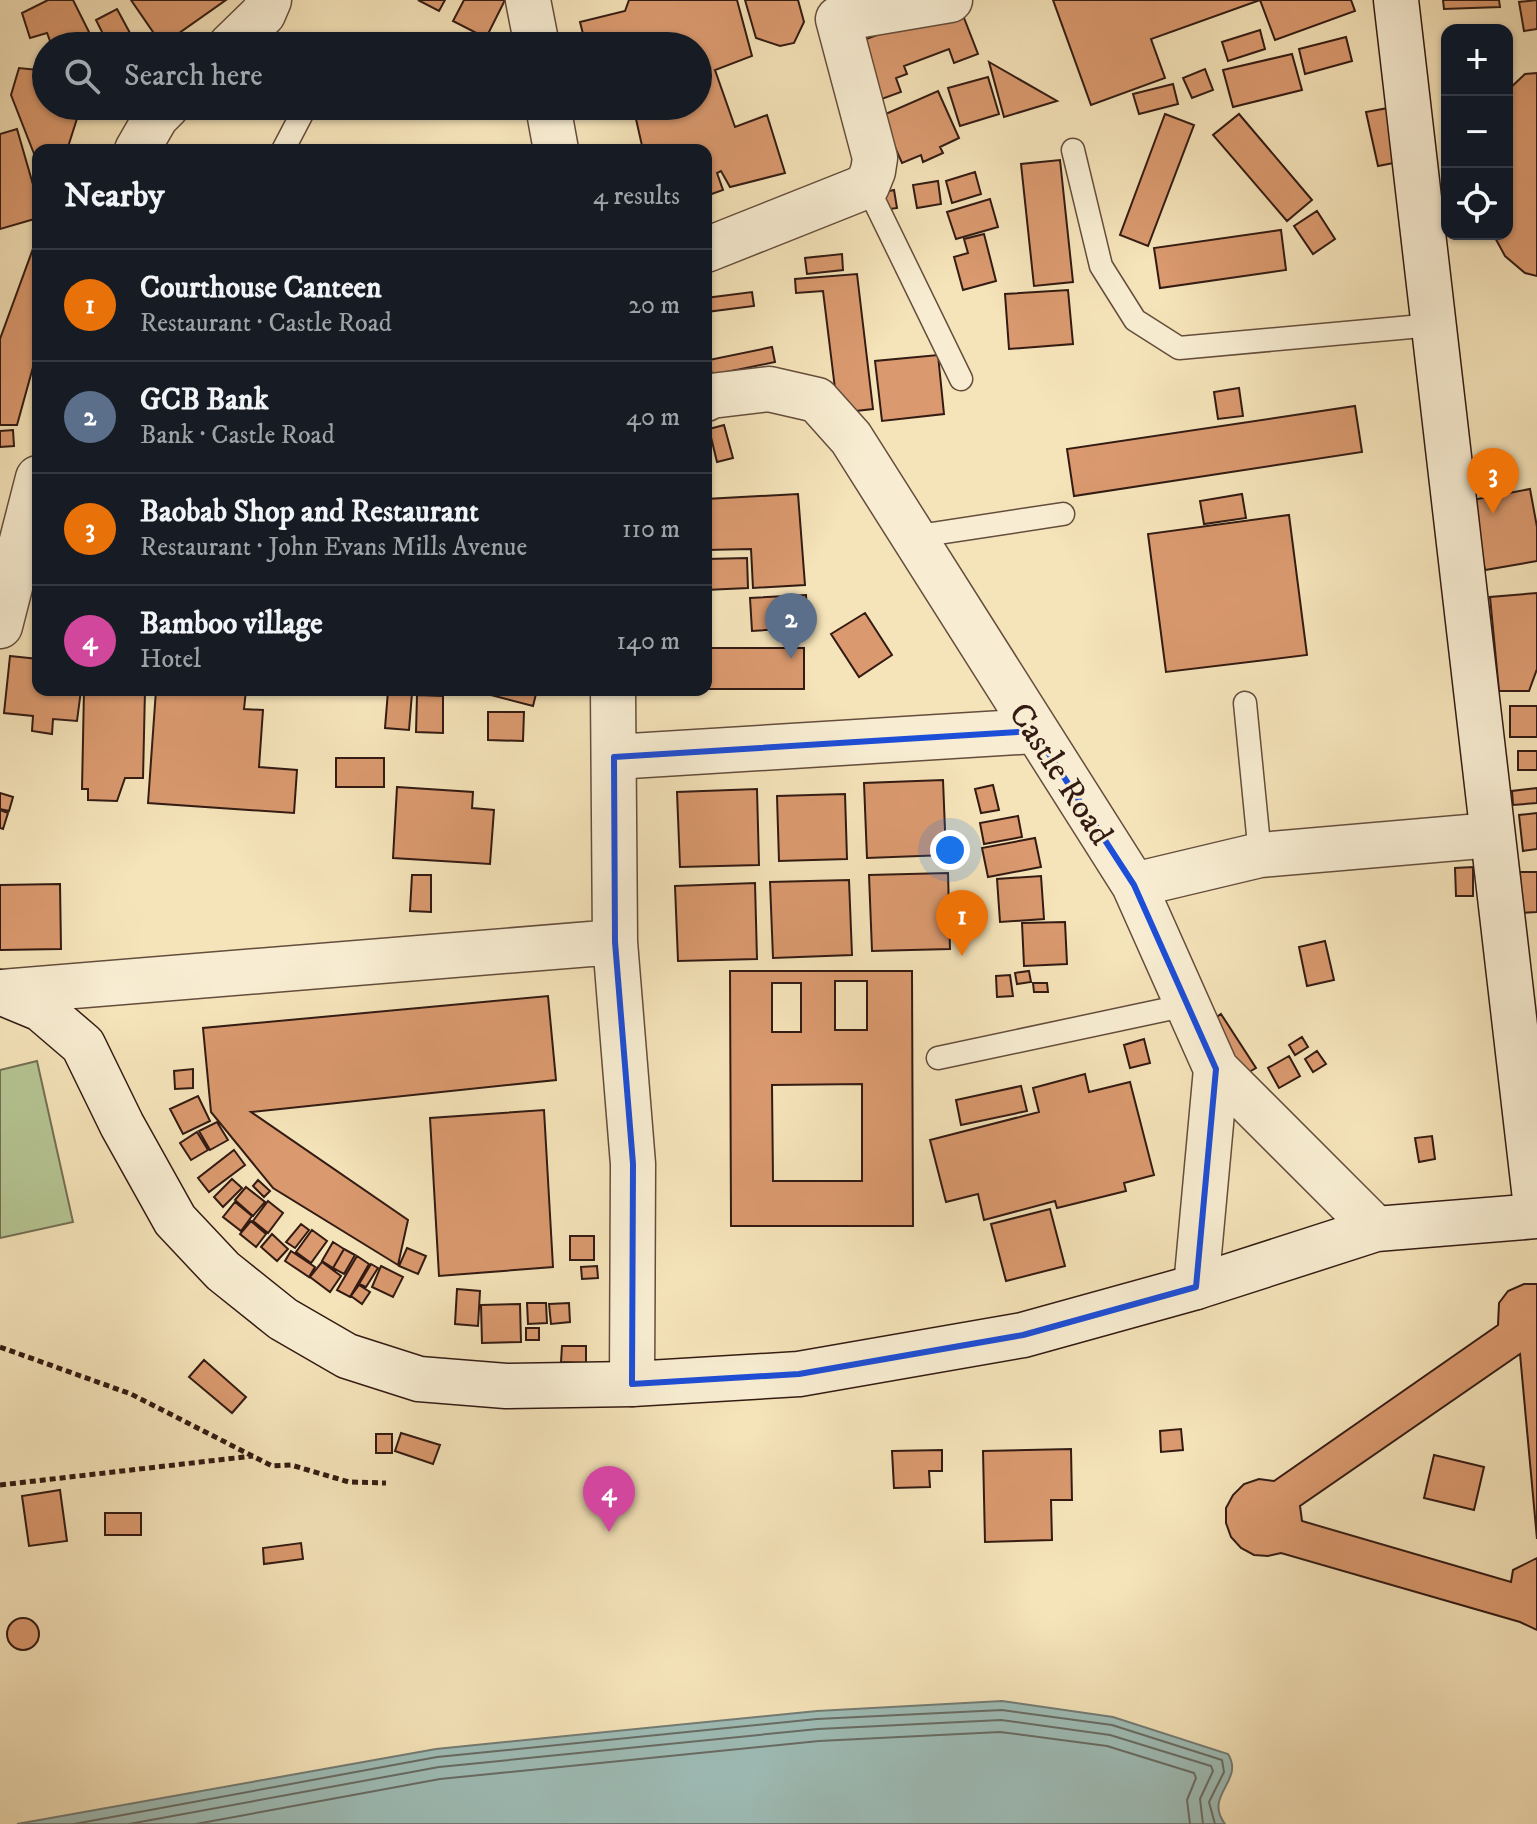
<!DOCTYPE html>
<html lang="en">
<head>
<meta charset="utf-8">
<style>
	:root { --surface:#171b24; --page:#242831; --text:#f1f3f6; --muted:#9ea1a6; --line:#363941; --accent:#c59692 }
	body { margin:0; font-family:"IM FELL DW Pica",serif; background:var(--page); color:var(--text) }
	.controls { position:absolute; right:24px; top:24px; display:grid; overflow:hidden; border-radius:16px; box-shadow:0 2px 6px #0004 }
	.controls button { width:72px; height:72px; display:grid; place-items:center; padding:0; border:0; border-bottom:2px solid var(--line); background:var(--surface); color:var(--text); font:40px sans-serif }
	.you { position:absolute; left:950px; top:850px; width:28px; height:28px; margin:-20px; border:6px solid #fff; border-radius:50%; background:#1a73e8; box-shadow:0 0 0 12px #1a73e833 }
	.badge { display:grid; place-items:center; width:52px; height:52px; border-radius:50%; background:var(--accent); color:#fff; font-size:26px; font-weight:700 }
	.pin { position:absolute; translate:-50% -66px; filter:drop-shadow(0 2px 4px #0008) }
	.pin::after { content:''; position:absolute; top:42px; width:28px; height:24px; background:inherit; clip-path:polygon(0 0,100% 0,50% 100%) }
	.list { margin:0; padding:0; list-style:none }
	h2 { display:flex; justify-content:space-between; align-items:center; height:104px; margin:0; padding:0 32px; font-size:34px }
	h2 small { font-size:26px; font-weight:400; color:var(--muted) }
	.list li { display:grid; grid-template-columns:52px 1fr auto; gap:24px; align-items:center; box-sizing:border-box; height:112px; padding:0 32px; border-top:2px solid var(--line) }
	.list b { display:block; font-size:30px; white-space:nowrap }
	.list p { margin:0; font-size:26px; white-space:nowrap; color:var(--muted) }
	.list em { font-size:26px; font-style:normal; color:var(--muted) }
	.icon { flex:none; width:44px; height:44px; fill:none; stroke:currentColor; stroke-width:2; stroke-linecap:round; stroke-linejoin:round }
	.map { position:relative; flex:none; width:1537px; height:1824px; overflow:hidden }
	.search { position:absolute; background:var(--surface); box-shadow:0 2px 6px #0004; left:32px; top:32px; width:680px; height:88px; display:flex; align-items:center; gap:20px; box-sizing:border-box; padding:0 28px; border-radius:44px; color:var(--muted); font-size:30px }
	.panel { position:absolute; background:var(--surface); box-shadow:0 2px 6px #0004; left:32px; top:144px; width:680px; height:552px; border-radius:16px }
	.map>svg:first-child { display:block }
	.green { fill:#b6c594; stroke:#747054; stroke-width:2 }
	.water { fill:#9ebdb7; stroke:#737c75; stroke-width:2 }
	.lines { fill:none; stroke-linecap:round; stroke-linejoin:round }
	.shore { stroke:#686c65; stroke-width:2 }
	.building { fill:#da996e; stroke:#331b13; stroke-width:2; fill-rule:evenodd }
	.lane-casing { stroke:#644d3c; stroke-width:25 }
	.street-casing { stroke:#644d3c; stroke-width:47 }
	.secondary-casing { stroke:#331b13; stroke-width:47 }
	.path { stroke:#331b13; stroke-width:5; stroke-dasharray:6 4; stroke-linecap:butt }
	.lane { stroke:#f8edd2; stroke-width:22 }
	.street { stroke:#f8edd2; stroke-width:44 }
	.secondary { stroke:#f8edd2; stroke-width:44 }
	.marked { fill:none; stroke:#1d4ed8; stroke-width:6; stroke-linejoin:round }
	.labels { text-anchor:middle; stroke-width:6; stroke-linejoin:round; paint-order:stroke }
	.street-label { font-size:34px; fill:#331b13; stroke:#f8edd2 }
</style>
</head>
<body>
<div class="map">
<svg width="1537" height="1824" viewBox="0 0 1537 1824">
	<rect width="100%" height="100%" fill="#f5e3b9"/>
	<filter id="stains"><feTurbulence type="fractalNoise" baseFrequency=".0025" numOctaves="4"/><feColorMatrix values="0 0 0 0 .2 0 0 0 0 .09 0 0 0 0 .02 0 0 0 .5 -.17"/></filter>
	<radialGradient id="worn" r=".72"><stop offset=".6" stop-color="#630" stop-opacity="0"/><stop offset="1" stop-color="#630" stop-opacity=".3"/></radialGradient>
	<path class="green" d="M37,1061L73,1222L0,1238V1070Z"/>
	<path class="water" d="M1002,1701L1113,1717L1228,1754C1245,1781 1203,1795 1225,1824H17L436,1749L817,1711Z"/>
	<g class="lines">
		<path class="shore" d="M74,1824L437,1757L817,1719L1002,1710L1112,1725L1222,1760L1224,1772L1209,1802L1215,1824
			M129,1824L439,1767L818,1729L1001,1720L1110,1735L1211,1766L1213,1771L1200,1799L1203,1824
			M196,1824L440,1779L819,1741L1000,1732L1107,1746L1194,1773L1196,1778L1187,1800L1190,1824"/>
	</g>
	<path class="building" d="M48,0H73L96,46H48L50,41L47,33L30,38L22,13Z
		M131,0H226L162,45Z
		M418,0H445L439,11Z
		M464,0H505L486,38L453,21Z
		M629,0H737L752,56L715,70L735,127L767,115L785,173L730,187L721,171L717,173L723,190L706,196V150H643L633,106H698V46H586L580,22L625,11Z
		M745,0H798L804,22L794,43L780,46L756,38Z
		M1053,0H1351L1355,11L1275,40L1260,0L1151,39L1165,78L1091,105Z
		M1443,0H1499L1500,7L1444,9Z
		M1537,0V29L1524,31L1519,2Z
		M959,5L978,54L954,63L949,49L904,66L907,74L896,78L901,92L868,104L847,46Z
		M117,9L137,46H109L96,20Z
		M1260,30L1265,49L1228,61L1222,42Z
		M1346,37L1352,61L1305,74L1299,49Z
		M46,51V106H81L67,150H38V164L11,95L19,68L38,70Z
		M1292,54L1302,90L1233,107L1223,70Z
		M989,62L1057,101L1004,117Z
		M1205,69L1213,90L1192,98L1183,78Z
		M1537,73V276L1525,273L1505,256L1493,234H1507V91L1525,74Z
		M988,77L999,114L960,126L948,88Z
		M1173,84L1178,104L1139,114L1133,94Z
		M938,91L959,138L940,147L943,153L923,162L921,155L902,163L881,116Z
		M1388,108L1399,162L1378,166L1366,112Z
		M1165,114L1194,125L1148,246L1120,235Z
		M1239,114L1312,200L1287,221L1213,135Z
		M17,129L38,202V218L0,229V134Z
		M1060,160L1073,282L1034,286L1021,164Z
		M975,172L981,194L952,203L946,181Z
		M938,181L941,204L917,208L913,185Z
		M894,190L897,208L883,210L880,193Z
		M990,199L998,227L956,239L947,212Z
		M1317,211L1335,239L1313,254L1294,226Z
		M1281,230L1286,270L1160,288L1154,248Z
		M984,234L996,281L963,290L954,257L968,253L964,239Z
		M38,235V349L17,425H0V339Z
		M842,254L843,270L807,274L805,258Z
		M857,274L873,409L838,413L823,291L796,293L795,279Z
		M1068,290L1073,344L1009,349L1005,294Z
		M752,292L754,306L706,312V298Z
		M772,347L775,362L712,375L709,360Z
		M938,355L944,414L882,421L875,361Z
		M1239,388L1243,416L1218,419L1214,392Z
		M1355,406L1362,452L1074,496L1067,449Z
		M724,425L733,458L717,462L709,429Z
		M13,430L14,446L0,447V431Z
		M1530,489L1537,527V561L1485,570L1472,500Z
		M798,494L805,585L753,588L751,549L706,550V499Z
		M1242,494L1246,518L1204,524L1200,501Z
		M1289,515L1307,655L1166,672L1148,534Z
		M747,558L748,588L706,590V559Z
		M1537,593V669L1529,691H1499L1490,597Z
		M806,595L808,627L752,631L750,598Z
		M865,613L892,655L859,677L831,634Z
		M706,648H804V689H706Z
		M10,656L38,659V690H81L77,721L53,719L52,734L32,731L33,716L4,713Z
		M84,690H145L143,778H125L117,801L88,800V789H82Z
		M156,690H246L244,709L263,710L259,767L297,770L294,813L148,803Z
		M472,690H537L533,706Z
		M388,691L412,693L409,730L385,728Z
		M417,695L443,696V733L416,732Z
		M1510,706H1537V737H1510Z
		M488,712H524L523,741L488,740Z
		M1518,751H1537V770H1518Z
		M336,758H384V787H336Z
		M943,780L946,855L867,858L864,783Z
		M993,785L999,810L981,813L975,789Z
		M397,787L473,792L472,808L494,810L490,864L393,858Z
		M1537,788V803L1513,805L1512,791Z
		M757,789L759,865L680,867L677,792Z
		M0,793L13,797L9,811L0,809Z
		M845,794L847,859L779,861L777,796Z
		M0,810L8,813L3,829L0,828Z
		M1537,813V849L1523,851L1519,815Z
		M1018,816L1022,837L984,844L980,823Z
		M1035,838L1041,867L988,877L982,848Z
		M1473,867V896H1456L1455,868Z
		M1520,872H1537V912L1521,913Z
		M948,873L950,949L872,951L869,875Z
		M412,875H431V912L410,911Z
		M1041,876L1044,919L1000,922L997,879Z
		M849,880L852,955L773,958L770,882Z
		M755,883L757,959L678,961L675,886Z
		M60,884L61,949L0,950V885Z
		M1065,922L1067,964L1024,966L1022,923Z
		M1325,941L1334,980L1307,986L1299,947Z
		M730,971H912L913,1226H731ZM835,981H867V1030H835ZM772,983H801V1032H772ZM862,1084V1181H773L772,1085Z
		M1029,971L1031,982L1017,984L1015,973Z
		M1010,975L1013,996L997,997L996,976Z
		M1033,983H1047L1048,992H1034Z
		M548,996L556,1080L251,1112L408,1220L398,1265L273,1188L211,1112L203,1028Z
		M1221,1014L1256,1068L1242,1076L1208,1023Z
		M1302,1037L1308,1047L1295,1055L1289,1045Z
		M1144,1039L1150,1063L1130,1068L1124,1045Z
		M1317,1051L1326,1064L1313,1072L1305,1059Z
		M1289,1056L1300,1076L1279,1088L1268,1068Z
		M193,1069V1088L175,1089L174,1071Z
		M1085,1074L1089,1092L1130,1082L1154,1175L1124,1183L1126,1191L1057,1208L1055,1201L984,1220L978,1194L946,1202L930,1140L1039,1112L1033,1088Z
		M1021,1086L1027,1111L961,1125L956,1100Z
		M198,1096L210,1121L183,1134L170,1109Z
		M544,1110L553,1267L439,1276L430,1118Z
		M217,1122L228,1140L210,1150L199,1131Z
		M197,1132L208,1150L191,1160L180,1143Z
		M1432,1136L1435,1159L1419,1162L1415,1138Z
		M234,1150L245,1165L209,1192L198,1178Z
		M232,1179L242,1188L223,1207L214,1197Z
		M258,1180L270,1191L264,1197L253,1186Z
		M246,1187L265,1202L253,1216L235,1200Z
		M268,1201L283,1213L268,1233L253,1221Z
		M235,1202L252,1216L241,1231L223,1217Z
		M1050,1209L1065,1266L1006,1281L991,1224Z
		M251,1221L266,1234L256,1247L240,1234Z
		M301,1224L309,1230L295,1248L286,1242Z
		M312,1230L327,1241L311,1263L296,1252Z
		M272,1234L288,1249L277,1261L261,1247Z
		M570,1236H594V1260H570Z
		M333,1242L344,1249L333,1268L322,1261Z
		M407,1248L426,1256L418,1274L399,1266Z
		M344,1249L355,1255L344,1274L333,1268Z
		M291,1251L315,1267L309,1277L285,1261Z
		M357,1256L369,1264L350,1297L337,1290Z
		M322,1262L341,1276L330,1292L310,1277Z
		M371,1264L378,1268L366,1287L359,1284Z
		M381,1266L403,1277L393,1297L372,1287Z
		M597,1266L598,1278L582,1279L581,1267Z
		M1524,1284H1537V1539L1520,1354L1300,1506L1302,1521L1511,1582L1513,1570L1537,1558V1630L1520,1622L1281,1553L1268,1556L1254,1555L1241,1548L1231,1537L1226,1523V1508L1233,1495L1244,1484L1259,1479L1274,1481L1498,1325L1499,1303L1508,1291Z
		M359,1285L370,1292L362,1304L351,1296Z
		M457,1289L480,1291L478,1326L455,1324Z
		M527,1303H546L547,1323L528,1324Z
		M569,1303L570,1322L551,1324L549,1304Z
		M520,1304L521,1342L482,1343L481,1305Z
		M526,1328H539V1340H526Z
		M562,1346H586V1363L561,1362Z
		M204,1360L246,1397L232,1413L189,1377Z
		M1181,1429L1183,1450L1161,1452L1160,1431Z
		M401,1433L440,1445L433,1464L395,1451Z
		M376,1434H392V1453H376Z
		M1071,1449L1072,1500H1051L1052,1540L985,1542L983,1451Z
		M942,1450V1471H929L930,1487L894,1488L892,1451Z
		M1434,1455L1484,1467L1474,1510L1424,1498Z
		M60,1490L67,1541L29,1546L22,1496Z
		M105,1513H141V1535H105Z
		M301,1543L303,1559L264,1564L263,1548Z
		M7 1634a16 16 0 1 1 32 0a16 16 0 1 1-32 0Z"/>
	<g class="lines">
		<defs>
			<path id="lane" d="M283,150L306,106
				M1073,150L1101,266L1135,320L1179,348L1433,325
				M867,186L961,379
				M912,537L1063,514
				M1245,703L1260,855
				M938,1058L1187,1005"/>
			<path id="street" d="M528,0L537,46
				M230,46L263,14L269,0
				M548,106L556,150
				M137,150L156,117L167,106
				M706,250L867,186L873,171L875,158L838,19L950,0
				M706,399L711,396L769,389L817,400L851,438L1134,885L1216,1069L1376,1229
				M0,626L38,478
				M613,690L615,942
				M614,757L1034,731
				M1134,885L1260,855L1492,835
				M0,992L615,942L633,1164L632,1384
				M1196,1287L1216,1069"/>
			<path id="secondary" d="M1396,0L1537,1216
				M0,992L41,1009L83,1045L122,1125L175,1220L223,1271L283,1319L347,1356L419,1379L506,1386L632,1384L799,1374L1023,1335L1196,1287L1376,1229L1537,1216"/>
		</defs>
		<use href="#lane" class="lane-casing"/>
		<use href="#street" class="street-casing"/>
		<use href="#secondary" class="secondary-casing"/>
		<path class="path" d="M0,1347L131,1394L272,1466L291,1465L349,1482L386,1483
			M0,1485L253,1456"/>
		<use href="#lane" class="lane"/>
		<use href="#street" class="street"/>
		<use href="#secondary" class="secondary"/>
	</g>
	<path class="marked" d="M1034,731L1134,885L1216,1069L1196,1287L1023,1335L799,1374L632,1384L633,1164L615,942L614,757Z"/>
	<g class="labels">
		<g class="street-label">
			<text transform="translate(1062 773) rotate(57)" y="12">Castle Road</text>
		</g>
	</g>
	<rect width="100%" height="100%" filter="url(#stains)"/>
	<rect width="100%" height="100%" fill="url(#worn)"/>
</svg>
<div class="controls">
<button>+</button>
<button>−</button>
<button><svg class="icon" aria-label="locate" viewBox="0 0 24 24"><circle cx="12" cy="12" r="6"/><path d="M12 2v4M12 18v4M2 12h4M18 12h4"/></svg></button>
</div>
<div class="you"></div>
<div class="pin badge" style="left:962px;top:956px;background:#e8710a">1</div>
<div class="pin badge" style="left:791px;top:659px;background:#5c6f8a">2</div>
<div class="pin badge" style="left:1493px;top:514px;background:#e8710a">3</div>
<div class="pin badge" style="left:609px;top:1532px;background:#d1479c">4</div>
<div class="search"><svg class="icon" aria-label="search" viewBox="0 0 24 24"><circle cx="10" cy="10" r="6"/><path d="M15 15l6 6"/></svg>Search here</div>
<section class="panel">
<h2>Nearby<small>4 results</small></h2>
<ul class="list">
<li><span class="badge" style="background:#e8710a">1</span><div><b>Courthouse Canteen</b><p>Restaurant · Castle Road</p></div><em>20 m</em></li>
<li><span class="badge" style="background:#5c6f8a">2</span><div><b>GCB Bank</b><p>Bank · Castle Road</p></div><em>40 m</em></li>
<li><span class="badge" style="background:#e8710a">3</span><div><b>Baobab Shop and Restaurant</b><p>Restaurant · John Evans Mills Avenue</p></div><em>110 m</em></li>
<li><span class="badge" style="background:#d1479c">4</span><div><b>Bamboo village</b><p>Hotel</p></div><em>140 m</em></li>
</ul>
</section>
</div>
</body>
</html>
